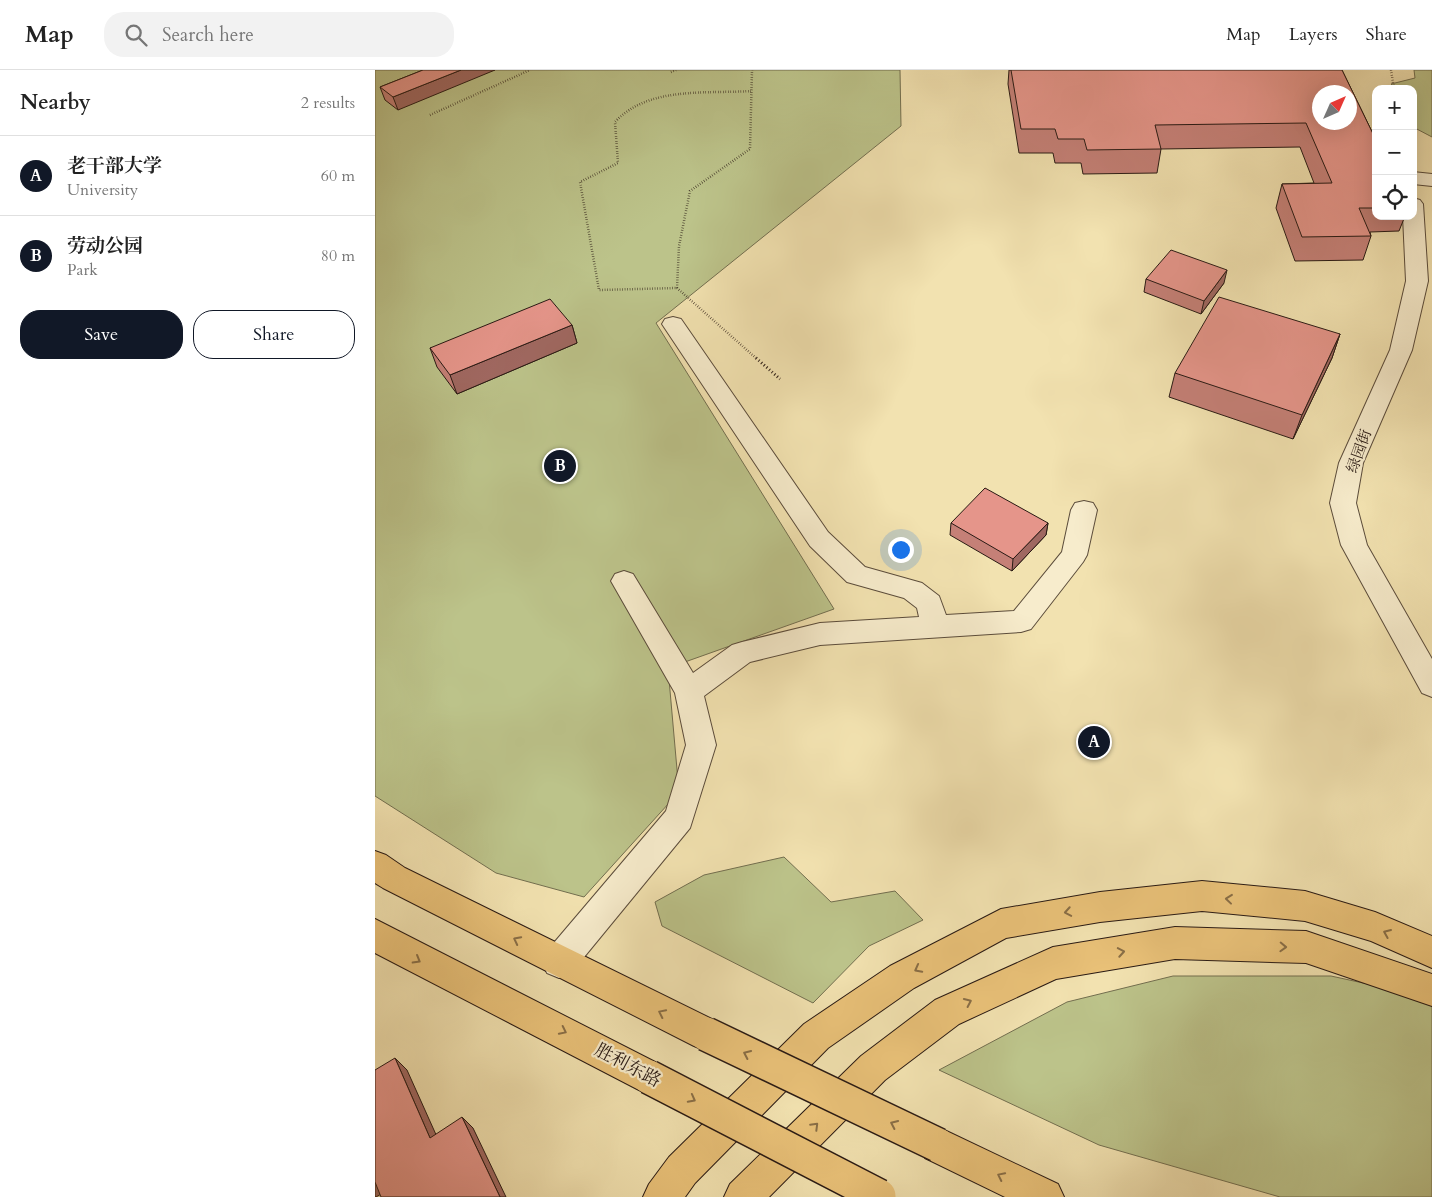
<!DOCTYPE html>
<html lang="en">
<head>
<meta charset="utf-8">
<style>
	:root { --surface:#fff; --page:#f2f2f2; --text:#222; --muted:#767676; --line:#e0e0e0; --accent:#111827 }
	body { margin:0; font-family:Cardo,"Noto Serif SC",serif; background:var(--page); color:var(--text) }
	.controls { position:absolute; right:15px; top:15px; display:grid; overflow:hidden; border-radius:10px; box-shadow:0 5px 20px #0002 }
	.controls button { width:45px; height:45px; display:grid; place-items:center; padding:0; border:0; border-bottom:1px solid var(--line); background:var(--surface); color:var(--text); font:25px sans-serif }
	.compass { position:absolute; left:937px; top:15px; width:45px; height:45px; border-radius:50%; background:var(--surface); box-shadow:0 5px 20px #0002; rotate:45deg }
	.you { position:absolute; left:525px; top:479px; width:18px; height:18px; margin:-12px; border:4px solid #fff; border-radius:50%; background:#1a73e8; box-shadow:0 0 0 8px #1a73e833 }
	.badge { display:grid; place-items:center; width:32px; height:32px; border-radius:50%; background:var(--accent); color:#fff; font-size:16px; font-weight:700 }
	.pin { position:absolute; translate:-50% -50%; border:2px solid #fff; box-shadow:0 1px 5px #0006 }
	.list { margin:0; padding:0; list-style:none }
	h2 { display:flex; justify-content:space-between; align-items:center; height:65px; margin:0; padding:0 20px; font-size:21px }
	h2 small { font-size:16px; font-weight:400; color:var(--muted) }
	.list li { display:grid; grid-template-columns:32px 1fr auto; gap:15px; align-items:center; box-sizing:border-box; height:80px; padding:0 20px; border-top:1px solid var(--line) }
	.list b { display:block; font-size:19px; white-space:nowrap }
	.list p { margin:0; font-size:16px; white-space:nowrap; color:var(--muted) }
	.list em { font-size:16px; font-style:normal; color:var(--muted) }
	.actions { display:flex; gap:10px; padding:15px 20px }
	.actions a { flex:1; padding:11px 0; border:1px solid var(--accent); border-radius:20px; text-align:center; font-size:18px; color:var(--accent) }
	.actions .main { background:var(--accent); color:#fff }
	.icon { flex:none; width:28px; height:28px; fill:none; stroke:currentColor; stroke-width:2; stroke-linecap:round; stroke-linejoin:round }
	.map { position:relative; flex:none; width:1057px; height:1127px; overflow:hidden }
	header { display:flex; align-items:center; gap:30px; box-sizing:border-box; height:70px; padding:0 25px; background:var(--surface); border-bottom:1px solid var(--line) }
	header strong { font-size:24px }
	nav { display:flex; gap:28px; margin-inline-start:auto; font-size:18px }
	.search { width:350px; height:45px; background:var(--page); display:flex; align-items:center; gap:12px; box-sizing:border-box; padding:0 18px; border-radius:20px; color:var(--muted); font-size:19px }
	main { display:flex }
	aside { flex:1; background:var(--surface) }
	.map>svg:first-child { display:block }
	.green { fill:#bcc38a; stroke:#726e4f }
	.lines { fill:none; stroke-linecap:round; stroke-linejoin:round }
	.minor-casing { stroke:#5b4c3b; stroke-width:2 }
	.major-casing { stroke:#291a14; stroke-width:2 }
	.path-far1 { stroke:#291a14; stroke-width:2.5; stroke-dasharray:0.5 2; stroke-linecap:butt }
	.path { stroke:#291a14; stroke-width:3; stroke-dasharray:1 2.5; stroke-linecap:butt }
	.minor { fill:#f7eccc; fill-rule:evenodd }
	.major { fill:#e9c178; fill-rule:evenodd }
	.major-bridge-casing { stroke:#291a14; stroke-width:36; stroke-linecap:butt }
	.major-bridge { stroke:#e9c178; stroke-width:33 }
	.wall { fill:#c58077; stroke:#291a14 }
	.shaded-wall { fill:#a06861; stroke:#291a14 }
	.building { fill:#e5958a; stroke:#291a14; fill-rule:evenodd }
	.oneway { stroke:#896e46 }
	.labels { text-anchor:middle; stroke-width:4.5; stroke-linejoin:round; paint-order:stroke }
	.street-label { font-size:15px; fill:#291a14; stroke:#f7eccc }
	.near-street-label { font-size:18px; fill:#291a14; stroke:#f7eccc }
</style>
</head>
<body>
<header>
<strong>Map</strong>
<div class="search"><svg class="icon" aria-label="search" viewBox="0 0 24 24"><circle cx="10" cy="10" r="6"/><path d="M15 15l6 6"/></svg>Search here</div>
<nav><a>Map</a><a>Layers</a><a>Share</a></nav>
</header>
<main>
<aside>
<h2>Nearby<small>2 results</small></h2>
<ul class="list">
<li><span class="badge">A</span><div><b>老干部大学</b><p>University</p></div><em>60 m</em></li>
<li><span class="badge">B</span><div><b>劳动公园</b><p>Park</p></div><em>80 m</em></li>
</ul>
<div class="actions"><a class="main">Save</a><a>Share</a></div>
</aside>
<div class="map">
<svg width="1057" height="1127" viewBox="0 0 1057 1127">
	<rect width="100%" height="100%" fill="#f2e2b0"/>
	<filter id="stains"><feTurbulence type="fractalNoise" baseFrequency=".004" numOctaves="4"/><feColorMatrix values="0 0 0 0 .2 0 0 0 0 .09 0 0 0 0 .02 0 0 0 .5 -.17"/></filter>
	<radialGradient id="worn" r=".72"><stop offset=".6" stop-color="#630" stop-opacity="0"/><stop offset="1" stop-color="#630" stop-opacity=".3"/></radialGradient>
	<path class="green" d="M0,0H525L526,56L281,253L459,539L293,598L304,722L209,827L121,803L0,726Z
		M1039,0H1057V67L1038,57V19H1022L1016,14L1040,8Z
		M409,787L456,832L520,821L548,850L494,876L438,933L287,856L280,832L329,805Z
		M798,906H956L1057,928V1127H905L724,1075L564,1000L692,932Z"/>
	<g class="lines">
		<defs>
			<path id="minor" d="M1038,102L1057,104V116L1038,114Z
				M1038,128L1045,130L1048,134L1053,211L1037,280L988,393L981,433L992,475L1057,589V627L1047,623L966,475L955,433L964,393L1015,280L1031,211L1028,146H1038Z
				M298,247L306,249L453,462L490,497L547,513L564,526L571,545L639,541L687,482L696,440L700,433L709,431L718,433L722,440L712,485L708,492L656,559L646,562L445,575L375,592L329,626L341,675L315,758L196,903L184,908L172,903L167,892L172,881L291,741L311,675L300,623L236,511L240,504L249,501L258,504L318,603L357,575L367,572L445,553L544,547L542,538L529,528L472,512L435,476L287,254L290,249Z"/>
			<path id="major" d="M0,781L11,785L30,798L343,952L348,964L343,976L331,981L319,976L8,818L0,813Z
				M827,811L930,821L1000,842L1057,866V898L996,871L930,851L827,841L725,852L631,868L539,918L453,978L320,1113L310,1127H268L274,1114L294,1087L429,954L515,896L626,839L725,822Z
				M0,849L286,995L292,1007L286,1019L274,1025L262,1019L0,883Z
				M800,857L931,861L1057,904V936L931,893L800,889L681,909L584,954L510,1010L394,1127H349L355,1114L486,986L560,930L678,877Z
				M563,1057L683,1114L689,1127H630L550,1088L545,1075L550,1062Z"/>
		</defs>
		<use href="#minor" class="minor-casing"/>
		<use href="#major" class="major-casing"/>
		<path class="path-far1" d="M1016,0L1019,19
			M296,2L301,0
			M376,21C331,24 273,16 240,52L243,93L205,112L224,220L302,218L304,176L315,121L375,79L377,0
			M55,45L155,0
			M302,218L382,289"/>
		<path class="path" d="M381,288L405,309"/>
		<use href="#minor" class="minor"/>
		<use href="#major" class="major"/>
		<defs>
			<path id="major-bridge" d="M331,964L563,1075
				M274,1007L504,1126"/>
		</defs>
		<use href="#major-bridge" class="major-bridge-casing"/>
		<use href="#major-bridge" class="major-bridge"/>
	</g>
	<path class="wall" d="M48,0L23,40L10,30L5,17Z
		M634,0H967L1001,70V146H1030L1024,161L995,162L996,166L988,190L920,191L901,138L907,114L939,113L925,77L786,79L782,103L708,104L706,93H680L678,83H644L633,14Z
		M771,209L849,213L826,244L769,222Z
		M197,255L202,273L82,324L62,297L55,278Z
		M965,264L957,288L918,369L794,327L800,303Z
		M576,453H673L671,465L637,501L575,465Z"/>
	<path class="shaded-wall" d="M86,0H120L23,40L18,27Z
		M852,200L849,213L826,244L829,231Z
		M197,255L202,273L82,324L75,305Z
		M965,264L957,288L918,369L927,345Z
		M673,453L671,465L637,501L638,489Z
		M20,988L32,1000L67,1078L55,1068Z
		M87,1047L98,1058L131,1127H125Z
		M0,1111L13,1120L1,1127H0Z"/>
	<path class="building" d="M48,0H86L18,27L5,17Z
		M636,0H967L1001,70V138H984L996,166L927,167L907,114L957,113L931,53L780,55L786,79L712,80L709,69H683L680,59H646ZM944,22H974V52H944Z
		M796,180L852,200L829,231L771,209Z
		M844,227L965,264L927,345L800,303Z
		M175,229L197,255L75,305L55,278Z
		M610,418L673,453L638,489L576,453Z
		M20,988L55,1068L87,1047L125,1127H6L0,1112V1000Z"/>
	<defs><path id="oneway-chevron" d="M-2-3.5L2.5 0L-2 3.5" fill="none" stroke-width="1.6" stroke-linecap="round" stroke-linejoin="round" transform="scale(1.25)"/></defs>
	<g class="oneway">
		<use href="#oneway-chevron" transform="translate(854 829) rotate(-174)"/>
		<use href="#oneway-chevron" transform="translate(693 842) rotate(170)"/>
		<use href="#oneway-chevron" transform="translate(1012 863) rotate(-157)"/>
		<use href="#oneway-chevron" transform="translate(142 870) rotate(-153)"/>
		<use href="#oneway-chevron" transform="translate(908 877) rotate(2)"/>
		<use href="#oneway-chevron" transform="translate(746 882) rotate(-10)"/>
		<use href="#oneway-chevron" transform="translate(42 890) rotate(30)"/>
		<use href="#oneway-chevron" transform="translate(543 899) rotate(152)"/>
		<use href="#oneway-chevron" transform="translate(593 932) rotate(-25)"/>
		<use href="#oneway-chevron" transform="translate(287 943) rotate(-154)"/>
		<use href="#oneway-chevron" transform="translate(188 961) rotate(26)"/>
		<use href="#oneway-chevron" transform="translate(372 984) rotate(-155)"/>
		<use href="#oneway-chevron" transform="translate(317 1029) rotate(28)"/>
		<use href="#oneway-chevron" transform="translate(519 1054) rotate(-155)"/>
		<use href="#oneway-chevron" transform="translate(440 1056) rotate(-45)"/>
		<use href="#oneway-chevron" transform="translate(626 1106) rotate(-154)"/>
	</g>
	<g class="labels">
		<g class="street-label">
			<text transform="translate(984 381) rotate(-70)" y="5">绿园街</text>
		</g>
		<g class="near-street-label">
			<text transform="translate(253 995) rotate(28)" y="6">胜利东路</text>
		</g>
	</g>
	<rect width="100%" height="100%" filter="url(#stains)"/>
	<rect width="100%" height="100%" fill="url(#worn)"/>
</svg>
<div class="controls">
<button>+</button>
<button>−</button>
<button><svg class="icon" aria-label="locate" viewBox="0 0 24 24"><circle cx="12" cy="12" r="6"/><path d="M12 2v4M12 18v4M2 12h4M18 12h4"/></svg></button>
</div>
<svg class="compass" viewBox="-18 -18 36 36"><path d="M0-13l5 13h-10z" fill="#e53935"/><path d="M0 13l5-13h-10z" fill="#767676"/></svg>
<div class="you"></div>
<div class="pin badge" style="left:719px;top:672px">A</div>
<div class="pin badge" style="left:185px;top:396px">B</div>
</div>
</main>
</body>
</html>
